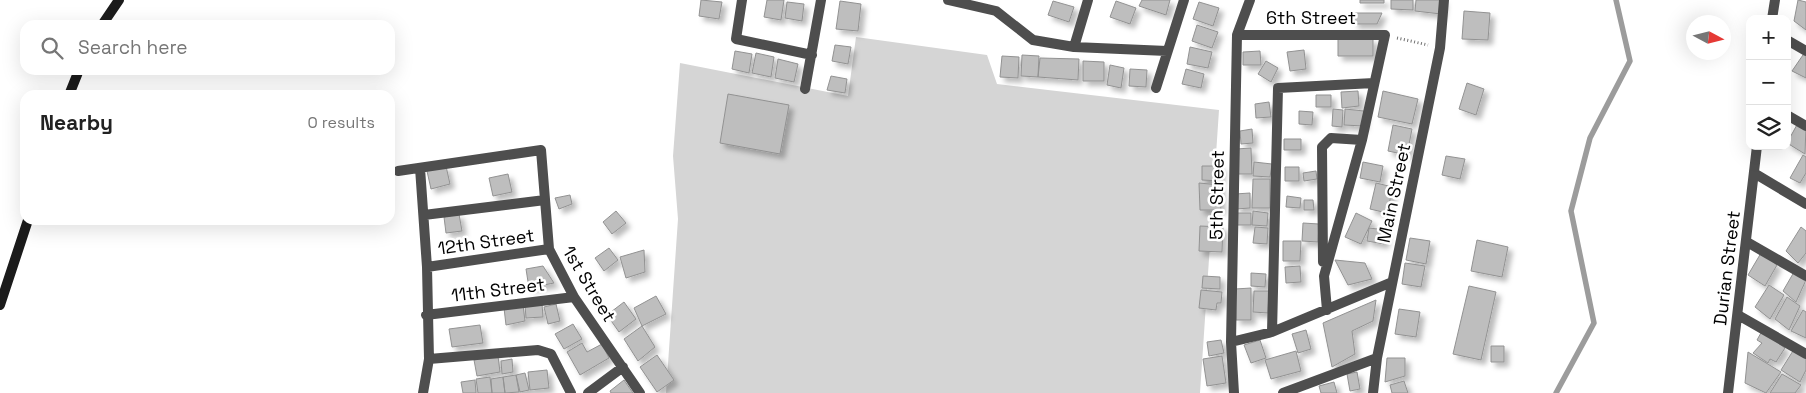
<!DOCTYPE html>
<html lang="en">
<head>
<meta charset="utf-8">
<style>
	:root { --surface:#fff; --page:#f6f6f6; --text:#222; --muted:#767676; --line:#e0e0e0 }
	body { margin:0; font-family:"Space Grotesk",sans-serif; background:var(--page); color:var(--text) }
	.controls { position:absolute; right:15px; top:15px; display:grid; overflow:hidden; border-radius:10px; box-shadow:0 5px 20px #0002 }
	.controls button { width:45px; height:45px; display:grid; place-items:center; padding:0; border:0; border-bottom:1px solid var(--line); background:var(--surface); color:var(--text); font:25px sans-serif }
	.compass { position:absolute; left:1686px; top:15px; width:45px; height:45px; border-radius:50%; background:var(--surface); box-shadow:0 5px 20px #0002; rotate:97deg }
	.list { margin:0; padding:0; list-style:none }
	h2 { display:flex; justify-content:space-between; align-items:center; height:65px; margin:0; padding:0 20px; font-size:21px }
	h2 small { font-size:16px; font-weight:400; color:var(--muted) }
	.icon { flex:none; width:28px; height:28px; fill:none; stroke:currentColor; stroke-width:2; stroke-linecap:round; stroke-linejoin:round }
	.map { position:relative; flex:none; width:1806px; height:393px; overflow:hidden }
	.search { position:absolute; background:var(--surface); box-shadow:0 5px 20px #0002; left:20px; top:20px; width:375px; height:55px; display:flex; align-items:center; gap:12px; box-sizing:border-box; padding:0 18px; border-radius:15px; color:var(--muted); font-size:19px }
	.panel { position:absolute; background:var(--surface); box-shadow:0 5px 20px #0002; left:20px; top:90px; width:375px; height:135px; border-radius:15px }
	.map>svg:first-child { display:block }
	.green { fill:#d5d5d5 }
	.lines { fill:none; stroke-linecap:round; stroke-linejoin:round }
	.stream { stroke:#9c9c9c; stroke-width:5.5 }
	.building { fill:#bebebe; stroke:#929292; filter:url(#shadow) }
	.path { stroke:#707070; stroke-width:3; stroke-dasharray:1 2.5; stroke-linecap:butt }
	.street { stroke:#4e4e4e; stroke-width:10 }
	.secondary { stroke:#1b1b1b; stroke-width:10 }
	.labels { text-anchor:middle; stroke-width:5; stroke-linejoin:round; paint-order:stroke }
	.street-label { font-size:18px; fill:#000; stroke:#fff }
</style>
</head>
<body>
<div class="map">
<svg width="1806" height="393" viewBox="0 0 1806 393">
	<defs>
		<filter id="shadow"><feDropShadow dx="4.5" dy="4.5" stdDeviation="2.5" flood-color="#0004"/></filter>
	</defs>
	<rect width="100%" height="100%" fill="#fff"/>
	<path class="green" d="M856,37L987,55L997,84L1219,110L1200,393H666L678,219L673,156L680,63L848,96Z"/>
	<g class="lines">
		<path class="stream" d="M1556,393L1594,323L1571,211L1590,138L1630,61L1616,0"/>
	</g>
	<path class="building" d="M701,0L722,2L719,19L699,16Z
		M767,0H784L781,20L764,17Z
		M1142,0H1170L1166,15L1139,6Z
		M1360,0H1384V3H1360Z
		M1391,0H1413V10L1391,9Z
		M1416,0H1443L1441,14L1415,11Z
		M1798,0L1806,2V30L1794,21Z
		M840,1L861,4L858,31L836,29Z
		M1053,1L1074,7L1069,22L1048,15Z
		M1116,1L1136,8L1130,24L1110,17Z
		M787,2L804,4L802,21L785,18Z
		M1199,2L1219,8L1213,26L1193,19Z
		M1464,11L1490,13L1488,40L1462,39Z
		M1354,13H1382L1377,24H1354Z
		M1197,25L1218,32L1212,48L1192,41Z
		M1338,39H1373V56H1338Z
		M835,45L851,47L848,64L832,61Z
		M1190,47L1212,52L1208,68L1187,64Z
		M1304,50L1306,69L1290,71L1287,52Z
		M735,51L752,54L749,73L732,69Z
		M1260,51L1261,65H1243V52Z
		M1805,52H1806V78L1792,71Z
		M756,53L774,57L771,77L752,73Z
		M1022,55L1039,56L1038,77L1021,76Z
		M1002,56L1019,57L1018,78L1000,77Z
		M1040,58L1079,59L1078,80L1038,77Z
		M778,59L798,64L794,82L775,78Z
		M1083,61L1104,62V81H1083Z
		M1266,61L1278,68L1271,82L1258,74Z
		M1110,65L1124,68L1121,88L1107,85Z
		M1130,69L1147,70L1146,87L1129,86Z
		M1186,69L1204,74L1201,88L1182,84Z
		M831,76L847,79L845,93L827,90Z
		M1467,83L1484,89L1476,115L1459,109Z
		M1358,91L1359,106L1342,108L1341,92Z
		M1383,91L1418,99L1412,124L1378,117Z
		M728,94L789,105L780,154L720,143Z
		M1316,95H1331V107H1316Z
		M1269,102L1271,117L1256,118L1255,104Z
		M1333,109L1343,110L1342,127L1332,126Z
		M1345,109L1364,111L1363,126L1344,125Z
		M1299,111L1313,112L1312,125L1299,124Z
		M1799,121L1806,125L1805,154L1787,143Z
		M1393,125L1412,129L1407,155L1388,151Z
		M1252,129L1253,143L1241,144L1240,131Z
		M1284,139H1301V150H1284Z
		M1251,148L1252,174H1237L1236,149Z
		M1803,155L1806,157V173L1800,183L1790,178Z
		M1446,156L1465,159L1460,179L1442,175Z
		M1254,162L1272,164L1270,177L1253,176Z
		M1363,162L1383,166L1380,182L1360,178Z
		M446,166L450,184L431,189L427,171Z
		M1202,166H1221L1220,181L1202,180Z
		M1285,167H1299V181H1285Z
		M1316,171L1317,179L1304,181L1303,173Z
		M508,174L512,192L493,196L489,178Z
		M1253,179H1270V208H1252Z
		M1199,183L1220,185L1221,210H1200Z
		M1376,183L1393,187L1387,213L1370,209Z
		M1250,193V208L1236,209L1235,194Z
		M570,195L572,204L559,209L555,198Z
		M1287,196L1301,198L1300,208L1286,207Z
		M1304,200H1313L1314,210H1304Z
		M616,211L626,223L612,234L603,222Z
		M1253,211L1268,213L1267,226L1252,225Z
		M1237,213H1251V225H1237Z
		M1356,213L1372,221L1361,244L1345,237Z
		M459,214L462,231L446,233L444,217Z
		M1303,223L1319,224L1318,242L1302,241Z
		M1200,226L1223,227L1222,252L1199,251Z
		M1255,227L1268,228L1267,244L1253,243Z
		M1801,227L1806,231V253L1798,263L1786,251Z
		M1369,228L1386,230L1384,244L1367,241Z
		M1410,238L1430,241L1426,264L1406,260Z
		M1477,240L1508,247L1502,277L1471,271Z
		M1283,241H1301L1300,261H1283Z
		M609,248L618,260L604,271L595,258Z
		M644,250L645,272L626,278L620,257Z
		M1761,253L1777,265L1765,286L1748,275Z
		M1335,260L1365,263L1372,279L1348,285Z
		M1405,263L1425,266L1421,287L1402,284Z
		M543,266L554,283L529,288L526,269Z
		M1300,266L1301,282L1286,283L1285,267Z
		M1794,272L1806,280L1796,302L1783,291Z
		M1251,273L1266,274L1265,287L1251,286Z
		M1203,276L1220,277V289L1202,288Z
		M1769,285L1784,295L1770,319L1755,307Z
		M1469,286L1496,292L1481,360L1453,354Z
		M1251,288V320H1236L1235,289Z
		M1201,290L1222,292L1221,303H1217L1216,310L1199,308Z
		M1254,291H1269L1268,313L1253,312Z
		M656,296L666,314L642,326L634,308Z
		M1787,297L1800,306L1789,330L1775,319Z
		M1376,300L1373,321L1352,331L1355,354L1332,367L1323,323Z
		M624,302L636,319L619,332L607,315Z
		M542,304L543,317L526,318L525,305Z
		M556,304L560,321L548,324L544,307Z
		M523,305L525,321L506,325L504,308Z
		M1399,309L1420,312L1416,337L1395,334Z
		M1803,310L1806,312V338L1791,331Z
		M573,324L582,339L564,349L555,334Z
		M480,325L483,343L452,347L449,329Z
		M642,326L655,347L638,361L624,339Z
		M1306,330L1311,349L1298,353L1292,334Z
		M1762,331L1785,348L1776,362L1770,359L1768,363L1753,353L1762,343L1757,340Z
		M1221,340L1224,353L1209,356L1207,342Z
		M1260,340L1266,358L1251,363L1244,345Z
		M582,343L587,352L602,344L609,358L580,375L567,352Z
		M1491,346H1504V362H1491Z
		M1796,346L1806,353V370L1800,382L1781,370Z
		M1296,351L1301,371L1271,379L1265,360Z
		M1748,352L1781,372L1766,393L1745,383Z
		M657,355L674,380L657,392L640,367Z
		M498,356L500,372L477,376L474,360Z
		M1222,356L1226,383L1207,386L1203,359Z
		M1387,358H1405V376L1385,382Z
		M512,359L513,372L502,374L501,361Z
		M547,370L549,388L530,390L528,372Z
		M1357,372L1360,389L1350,391L1347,374Z
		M525,373L529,390L520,392L516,375Z
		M1782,374L1801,385L1795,393H1770Z
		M516,375L519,392L505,393L503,377Z
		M490,377L492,393H478L476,379Z
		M503,377L505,393H492L491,379Z
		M475,380L476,393H463L461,382Z
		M624,380L633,393H611L610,391Z
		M1404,381L1408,393H1392L1390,385Z
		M1334,382L1337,393H1321L1319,386Z"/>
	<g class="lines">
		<path class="path" d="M1397,38L1428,45"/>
		<path class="street" d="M742,0L736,39L812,55
			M948,0L996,11L1033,40L1074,47L1167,51
			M1772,19L1775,0
			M1237,35H1385L1362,140L1324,276L1327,310
			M1787,40L1806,51
			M1074,47L1088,0
			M1156,88L1184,0
			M805,89L821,0
			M1787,115L1806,126
			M420,168L427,267L429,359L423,393
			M398,171L541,150L549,249L574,297L640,393
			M1754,173L1806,204
			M424,215L545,200
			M1747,242L1806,276
			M1323,262L1322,147L1331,138L1362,140
			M427,267L549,249
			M426,315L574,297
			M1738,315L1806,354
			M1272,332L1278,88L1374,83
			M1231,342L1272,332L1392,282
			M429,359L538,350L551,354L571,393
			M588,393L623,367
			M1234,393L1231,342L1237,35L1250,0
			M1283,393L1377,358
			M1373,393L1377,358L1440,48L1444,0
			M1728,393L1757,146"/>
		<path class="secondary" d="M102,25L119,0
			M69,95L79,70
			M0,305L28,220"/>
	</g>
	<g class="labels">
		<g class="street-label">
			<text x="1311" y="24">6th Street</text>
			<text transform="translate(1394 193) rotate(-78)" y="6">Main Street</text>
			<text transform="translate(1217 195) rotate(-89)" y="6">5th Street</text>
			<text transform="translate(486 242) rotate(-8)" y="6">12th Street</text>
			<text transform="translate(1727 268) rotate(-83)" y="6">Durian Street</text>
			<text transform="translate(589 284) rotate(59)" y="6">1st Street</text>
			<text transform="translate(498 290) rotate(-7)" y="6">11th Street</text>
		</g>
	</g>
</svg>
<div class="controls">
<button>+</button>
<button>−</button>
<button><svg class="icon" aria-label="layers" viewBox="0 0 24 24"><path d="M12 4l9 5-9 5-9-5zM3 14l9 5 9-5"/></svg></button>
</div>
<svg class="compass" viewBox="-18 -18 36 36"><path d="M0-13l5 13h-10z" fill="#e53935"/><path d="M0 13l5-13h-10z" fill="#767676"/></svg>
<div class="search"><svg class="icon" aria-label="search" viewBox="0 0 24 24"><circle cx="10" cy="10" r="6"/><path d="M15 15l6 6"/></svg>Search here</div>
<section class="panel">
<h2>Nearby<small>0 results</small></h2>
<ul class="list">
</ul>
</section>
</div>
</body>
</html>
